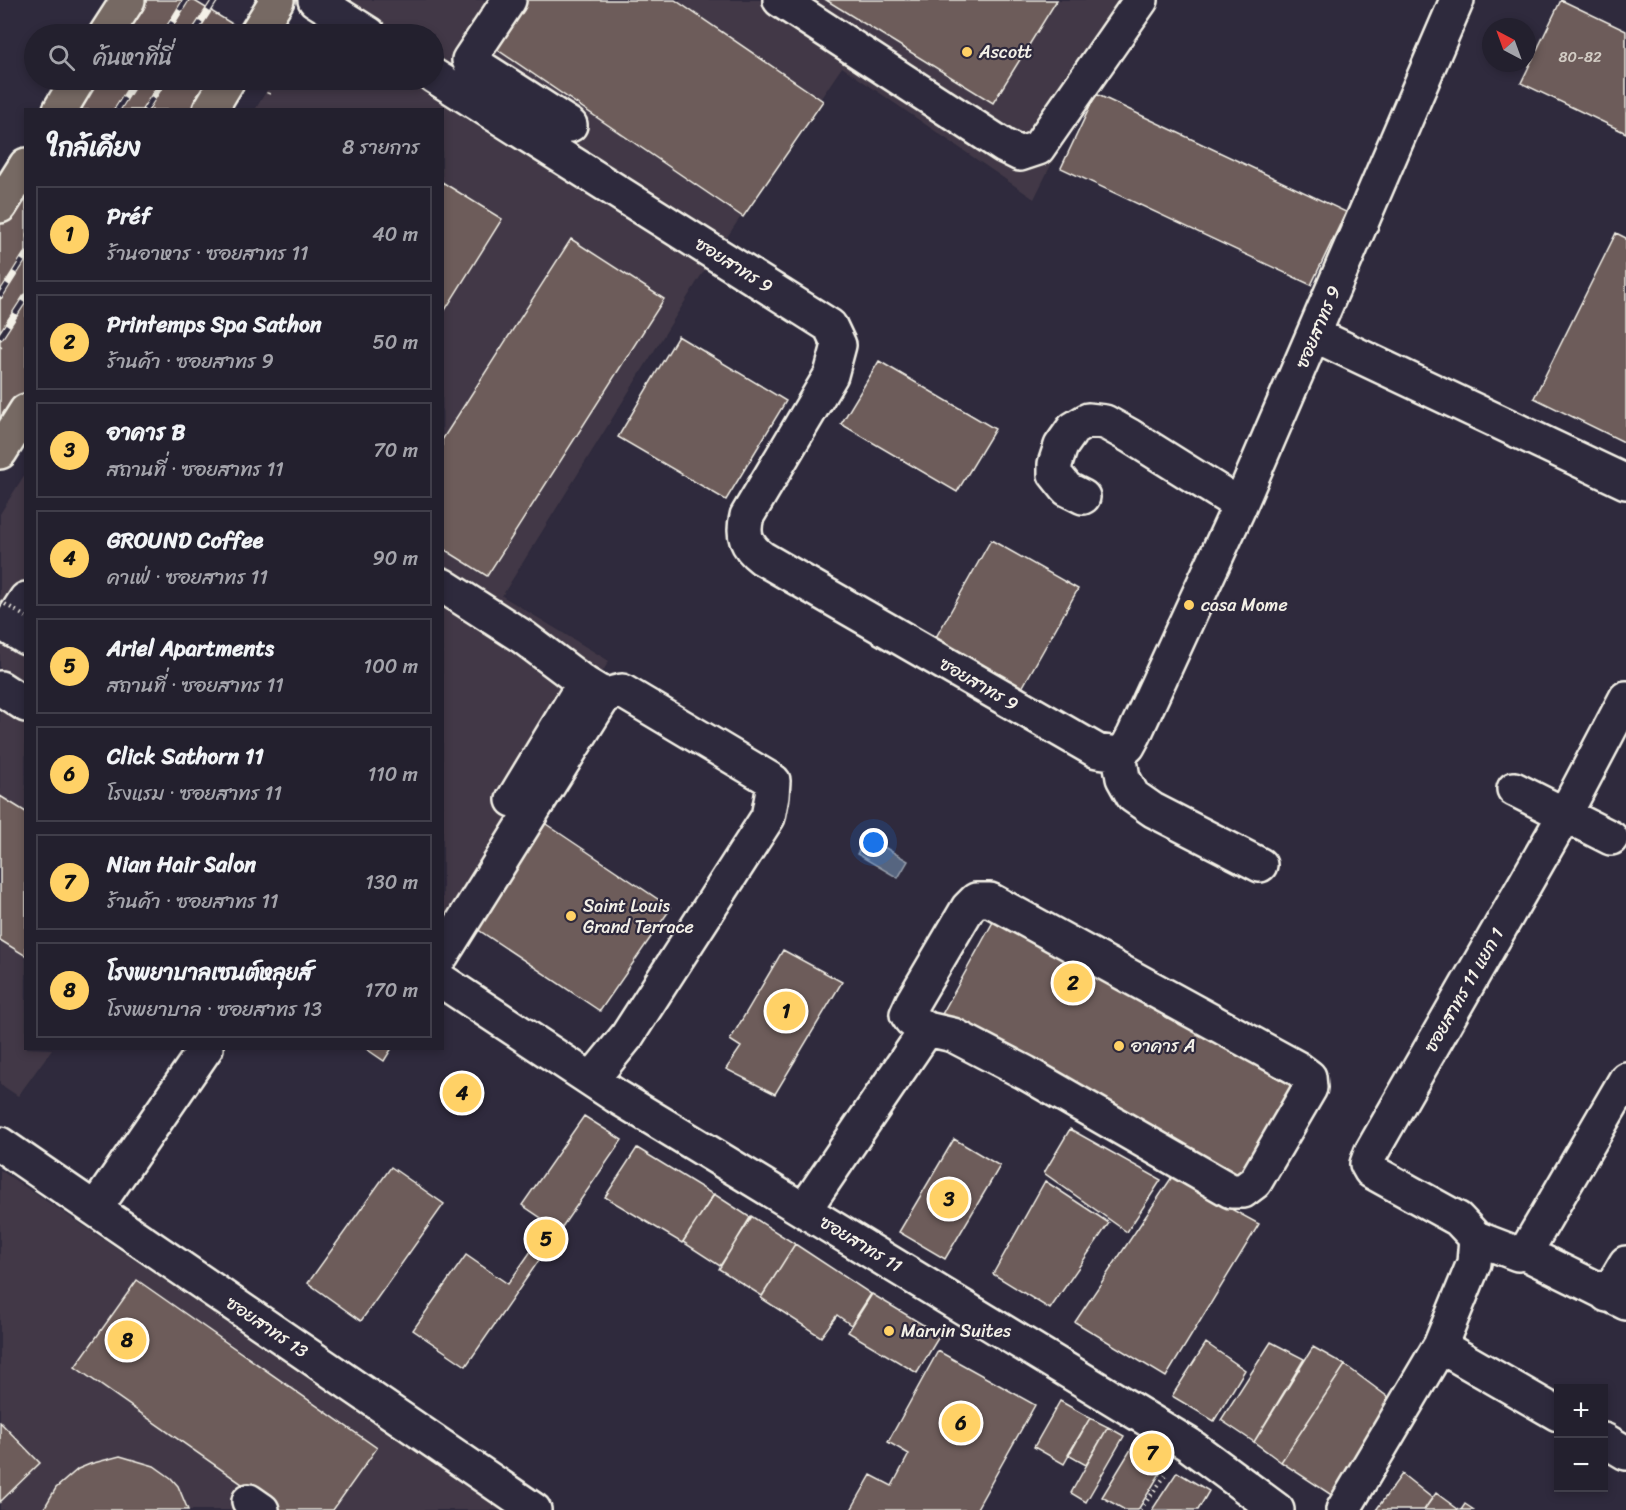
<!DOCTYPE html>
<html lang="th">
<head>
<meta charset="utf-8">
<style>
	:root { --surface:#23202e; --page:#2f2d3a; --text:#f1f3f6; --muted:#a3a3aa; --line:#403e4a; --accent:#ffd166 }
	body { margin:0; font-family:Sriracha,"Playpen Sans Thai",sans-serif; background:var(--page); color:var(--text) }
	.controls { position:absolute; right:18px; bottom:18px; display:grid; overflow:hidden; border-radius:0px; box-shadow:0 3px 9px #0003 }
	.controls button { width:54px; height:54px; display:grid; place-items:center; padding:0; border:0; border-bottom:2px solid var(--line); background:var(--surface); color:var(--text); font:30px sans-serif }
	.compass { position:absolute; left:1482px; top:18px; width:54px; height:54px; border-radius:50%; background:var(--surface); box-shadow:0 3px 9px #0003; rotate:319deg }
	.you { position:absolute; left:874px; top:843px; width:21px; height:21px; margin:-15px; border:4px solid #fff; border-radius:50%; background:#1a73e8; box-shadow:0 0 0 9px #1a73e833 }
	.badge { display:grid; place-items:center; width:39px; height:39px; border-radius:50%; background:var(--accent); color:#111; font-size:20px; font-weight:700 }
	.pin { position:absolute; translate:-50% -50%; border:3px solid #fff; box-shadow:0 2px 6px #0006 }
	.list { margin:0; padding:0; list-style:none }
	h2 { display:flex; justify-content:space-between; align-items:center; height:78px; margin:0; padding:0 24px; font-size:26px }
	h2 small { font-size:20px; font-weight:400; color:var(--muted) }
	.list li { display:grid; grid-template-columns:39px 1fr auto; gap:18px; align-items:center; box-sizing:border-box; height:96px; margin:0 12px 12px; padding:0 12px; border:2px solid var(--line); border-radius:0px }
	.list b { display:block; font-size:22px; white-space:nowrap }
	.list p { margin:0; font-size:20px; white-space:nowrap; color:var(--muted) }
	.list em { font-size:20px; font-style:normal; color:var(--muted) }
	.icon { flex:none; width:33px; height:33px; fill:none; stroke:currentColor; stroke-width:2; stroke-linecap:round; stroke-linejoin:round }
	.map { position:relative; flex:none; width:1626px; height:1510px; overflow:hidden }
	.search { position:absolute; background:var(--surface); box-shadow:0 3px 9px #0003; left:24px; top:24px; width:420px; height:66px; display:flex; align-items:center; gap:15px; box-sizing:border-box; padding:0 21px; border-radius:33px; color:var(--muted); font-size:22px }
	.panel { position:absolute; background:var(--surface); box-shadow:0 3px 9px #0003; left:24px; top:108px; width:420px; height:942px; border-radius:0px }
	.map>svg:first-child { display:block }
	.built { fill:#423946 }
	.water { fill:#566580; stroke:#959daa; stroke-width:1.5 }
	.building { fill:#6d5c5a; stroke:#f4f1e8; stroke-width:1.5 }
	.lines { fill:none; stroke-linecap:round; stroke-linejoin:round }
	.minor-casing { stroke:#f4f1e8; stroke-width:38 }
	.major-casing { stroke:#f4f1e8; stroke-width:38 }
	.path { stroke:#f4f1e8; stroke-width:4; stroke-dasharray:1.5 4.5; stroke-linecap:butt }
	.minor { stroke:#2f2a3d; stroke-width:33 }
	.major { stroke:#766964; stroke-width:33 }
	.rail-casing { stroke:#f4f1e8; stroke-width:7 }
	.rail { stroke:#2f2a3d; stroke-width:4.5; stroke-dasharray:14; stroke-linecap:butt }
	.path-bridge { stroke:#f4f1e8; stroke-width:4; stroke-dasharray:1.5 4.5; stroke-linecap:butt }
	.poi-dot { fill:#ffd166; stroke:#2f2a3d; stroke-width:2 }
	.labels { text-anchor:middle; stroke-width:4.5; stroke-linejoin:round; paint-order:stroke }
	.number-label { font-size:15px; fill:#d2ccc4 }
	.poi-label { font-size:18px; fill:#f4f1e8; stroke:#2f2a3d; text-anchor:start }
	.street-label { font-size:18px; fill:#f4f1e8; stroke:#2f2a3d }
</style>
</head>
<body>
<div class="map">
<svg width="1626" height="1510" viewBox="0 0 1626 1510">
	<rect width="100%" height="100%" fill="#2f2a3d"/>
	<filter id="ink" filterUnits="userSpaceOnUse"><feTurbulence type="fractalNoise" baseFrequency=".0167" numOctaves="2"/><feDisplacementMap in="SourceGraphic" scale="12" xChannelSelector="R" yChannelSelector="G"/><feConvolveMatrix kernelMatrix="1 2 1 2 8 2 1 2 1" color-interpolation-filters="sRGB"/></filter>
	<g filter="url(#ink)">
		<path class="built" d="M323,0H1133L1034,199L842,67L700,277L502,596L609,661L443,935L442,110H255L273,80H434V34H302Z
			M25,474L26,1048L52,1049L18,1096L0,1084V514Z
			M0,1170L509,1510H0Z"/>
		<path class="water" d="M867,837L908,861L898,878L857,854Z"/>
		<path class="building" d="M121,0H193L249,34H99Z
			M519,0H675L823,101L743,217L489,44Z
			M826,0H1057L993,103Z
			M1561,0L1626,31V133L1521,83Z
			M71,80H235L216,110H53Z
			M1096,94L1346,212L1311,285L1061,168Z
			M26,153V414L0,455V195Z
			M442,182L502,219L442,315Z
			M1616,233L1626,238V443L1534,398Z
			M571,239L664,299L487,576L442,548V440Z
			M678,336L786,401L726,500L618,437Z
			M879,361L995,429L957,492L841,424Z
			M991,540L1078,589L1022,688L935,639Z
			M0,796L26,812V956L0,940Z
			M537,818L671,908L600,1011L471,925Z
			M998,913L1296,1077L1239,1179L941,1016Z
			M783,950L842,982L775,1094L726,1069L741,1047L730,1040Z
			M365,1048H392L384,1061Z
			M584,1116L622,1140L466,1366L413,1330L466,1255L508,1284L550,1224L522,1205Z
			M1070,1129L1161,1180L1127,1232L1044,1173Z
			M954,1139L1000,1166L945,1259L899,1232Z
			M637,1148L714,1195L682,1243L605,1197Z
			M391,1167L444,1204L361,1321L308,1283Z
			M1172,1177L1259,1224L1166,1377L1075,1322Z
			M1045,1181L1109,1223L1050,1309L993,1274Z
			M714,1194L751,1218L720,1266L683,1242Z
			M751,1216L795,1244L762,1296L719,1269Z
			M795,1244L871,1294L851,1325L837,1315L821,1337L761,1298Z
			M137,1280L377,1448L333,1510H279L75,1367Z
			M872,1294L940,1335L917,1373L848,1332Z
			M1271,1342L1304,1359L1254,1442L1221,1420Z
			M1206,1343L1245,1370L1214,1421L1172,1396Z
			M1313,1347L1345,1365L1281,1462L1254,1442Z
			M938,1351L1035,1405L976,1510H851L871,1475L892,1486L909,1454L888,1442Z
			M1345,1365L1400,1406L1339,1500L1281,1462Z
			M1060,1401L1090,1418L1064,1464L1034,1447Z
			M1090,1418L1108,1427L1086,1465L1068,1455Z
			M0,1422L40,1463L0,1502Z
			M1108,1427L1124,1436L1086,1502L1071,1493Z
			M1136,1441L1168,1460L1138,1510H1125L1102,1497Z
			M120,1456L154,1466L171,1478L178,1486L188,1510H43L56,1488L78,1469L90,1464Z
			M1177,1472L1209,1491L1198,1510H1152Z
			M1402,1474L1432,1498L1424,1510H1376Z
			M1436,1493L1459,1510H1424Z
			M1465,1504L1474,1510H1461Z"/>
		<g class="lines">
			<defs>
				<path id="minor" d="M315,0L369,34
					M509,0L469,60L570,125
					M780,0L1004,146L1020,154L1038,148L1141,0
					M434,76L830,326L839,345L831,375L747,516C742,535 746,546 762,558L1097,751L1119,754L1128,746L1134,735L1240,505L1457,0
					M1315,335L1626,482
					M1083,497L1067,489L1055,474V464L1061,446L1073,429L1088,420L1105,422L1130,436L1240,505
					M442,585L523,637L584,683L602,694
					M26,599L8,627L26,638
					M0,688L26,705
					M1119,754L1123,778L1133,796L1153,810L1260,865
					M1514,789L1611,838
					M513,800L584,683
					M976,900H990L1297,1068L1309,1077L1310,1088L1255,1182L1243,1191H1231L1026,1073L953,1035L927,1029L911,1020L907,1014L912,1003L968,908Z
					M442,955L605,695L622,691L773,781L772,796L768,817L627,1036L592,1079
					M442,981L616,1096L1188,1444L1277,1510
					M0,1144L534,1510
					M95,1209L206,1048
					M804,1210L927,1029
					M1476,1238L1518,1254L1525,1253L1626,1079
					M1525,1253L1626,1303
					M1607,1295L1626,1263
					M1440,1346L1558,1414
					M1604,1440L1626,1453
					M249,1501L262,1510
					M1343,1510L1440,1346L1474,1263L1476,1238L1458,1219L1371,1171L1367,1164L1371,1153L1565,814L1626,698"/>
				<path id="major" d="M106,34L128,0
					M256,34L277,0
					M60,110L78,80
					M210,110L228,80
					M0,206L26,165
					M0,452L26,411"/>
			</defs>
			<use href="#minor" class="minor-casing"/>
			<use href="#major" class="major-casing"/>
			<path class="path" d="M268,94L273,80
				M0,347L1,346
				M1140,1510L1168,1472"/>
			<use href="#minor" class="minor"/>
			<use href="#major" class="major"/>
			<defs>
				<path id="rail" d="M165,34L186,0
					M193,34L215,0
					M117,110L136,80
					M145,110L164,80
					M0,296L26,255
					M0,337L26,297"/>
			</defs>
			<use href="#rail" class="rail-casing"/>
			<use href="#rail" class="rail"/>
			<path class="path-bridge" d="M0,601L26,617"/>
		</g>
	</g>
	<g class="poi-dot">
		<circle cx="967" cy="52" r="6"/>
		<circle cx="1189" cy="605" r="6"/>
		<circle cx="571" cy="916" r="6"/>
		<circle cx="1119" cy="1046" r="6"/>
		<circle cx="889" cy="1331" r="6"/>
	</g>
	<g class="labels">
		<g class="number-label">
			<text x="1580" y="62">80-82</text>
		</g>
		<g class="poi-label">
			<text x="979" y="58">Ascott</text>
			<text x="1201" y="611">casa Mome</text>
			<text x="583" y="912">Saint Louis<tspan x="583" dy="21">Grand Terrace</tspan></text>
			<text x="1131" y="1052">อาคาร A</text>
			<text x="901" y="1337">Marvin Suites</text>
		</g>
		<g class="street-label">
			<text transform="translate(734 265) rotate(32)" y="6">ซอยสาทร 9</text>
			<text transform="translate(1318 327) rotate(-67)" y="6">ซอยสาทร 9</text>
			<text transform="translate(979 684) rotate(30)" y="6">ซอยสาทร 9</text>
			<text transform="translate(1464 990) rotate(-60)" y="6">ซอยสาทร 11 แยก 1</text>
			<text transform="translate(861 1244) rotate(31)" y="6">ซอยสาทร 11</text>
			<text transform="translate(267 1327) rotate(34)" y="6">ซอยสาทร 13</text>
		</g>
	</g>
</svg>
<div class="controls">
<button>+</button>
<button>−</button>
</div>
<svg class="compass" viewBox="-18 -18 36 36"><path d="M0-13l5 13h-10z" fill="#e53935"/><path d="M0 13l5-13h-10z" fill="#a3a3aa"/></svg>
<div class="you"></div>
<div class="pin badge" style="left:786px;top:1011px">1</div>
<div class="pin badge" style="left:1073px;top:983px">2</div>
<div class="pin badge" style="left:949px;top:1199px">3</div>
<div class="pin badge" style="left:462px;top:1093px">4</div>
<div class="pin badge" style="left:546px;top:1239px">5</div>
<div class="pin badge" style="left:961px;top:1423px">6</div>
<div class="pin badge" style="left:1152px;top:1453px">7</div>
<div class="pin badge" style="left:127px;top:1340px">8</div>
<div class="search"><svg class="icon" aria-label="search" viewBox="0 0 24 24"><circle cx="10" cy="10" r="6"/><path d="M15 15l6 6"/></svg>ค้นหาที่นี่</div>
<section class="panel">
<h2>ใกล้เคียง<small>8 รายการ</small></h2>
<ul class="list">
<li><span class="badge">1</span><div><b>Préf</b><p>ร้านอาหาร · ซอยสาทร 11</p></div><em>40 m</em></li>
<li><span class="badge">2</span><div><b>Printemps Spa Sathon</b><p>ร้านค้า · ซอยสาทร 9</p></div><em>50 m</em></li>
<li><span class="badge">3</span><div><b>อาคาร B</b><p>สถานที่ · ซอยสาทร 11</p></div><em>70 m</em></li>
<li><span class="badge">4</span><div><b>GROUND Coffee</b><p>คาเฟ่ · ซอยสาทร 11</p></div><em>90 m</em></li>
<li><span class="badge">5</span><div><b>Ariel Apartments</b><p>สถานที่ · ซอยสาทร 11</p></div><em>100 m</em></li>
<li><span class="badge">6</span><div><b>Click Sathorn 11</b><p>โรงแรม · ซอยสาทร 11</p></div><em>110 m</em></li>
<li><span class="badge">7</span><div><b>Nian Hair Salon</b><p>ร้านค้า · ซอยสาทร 11</p></div><em>130 m</em></li>
<li><span class="badge">8</span><div><b>โรงพยาบาลเซนต์หลุยส์</b><p>โรงพยาบาล · ซอยสาทร 13</p></div><em>170 m</em></li>
</ul>
</section>
</div>
</body>
</html>
